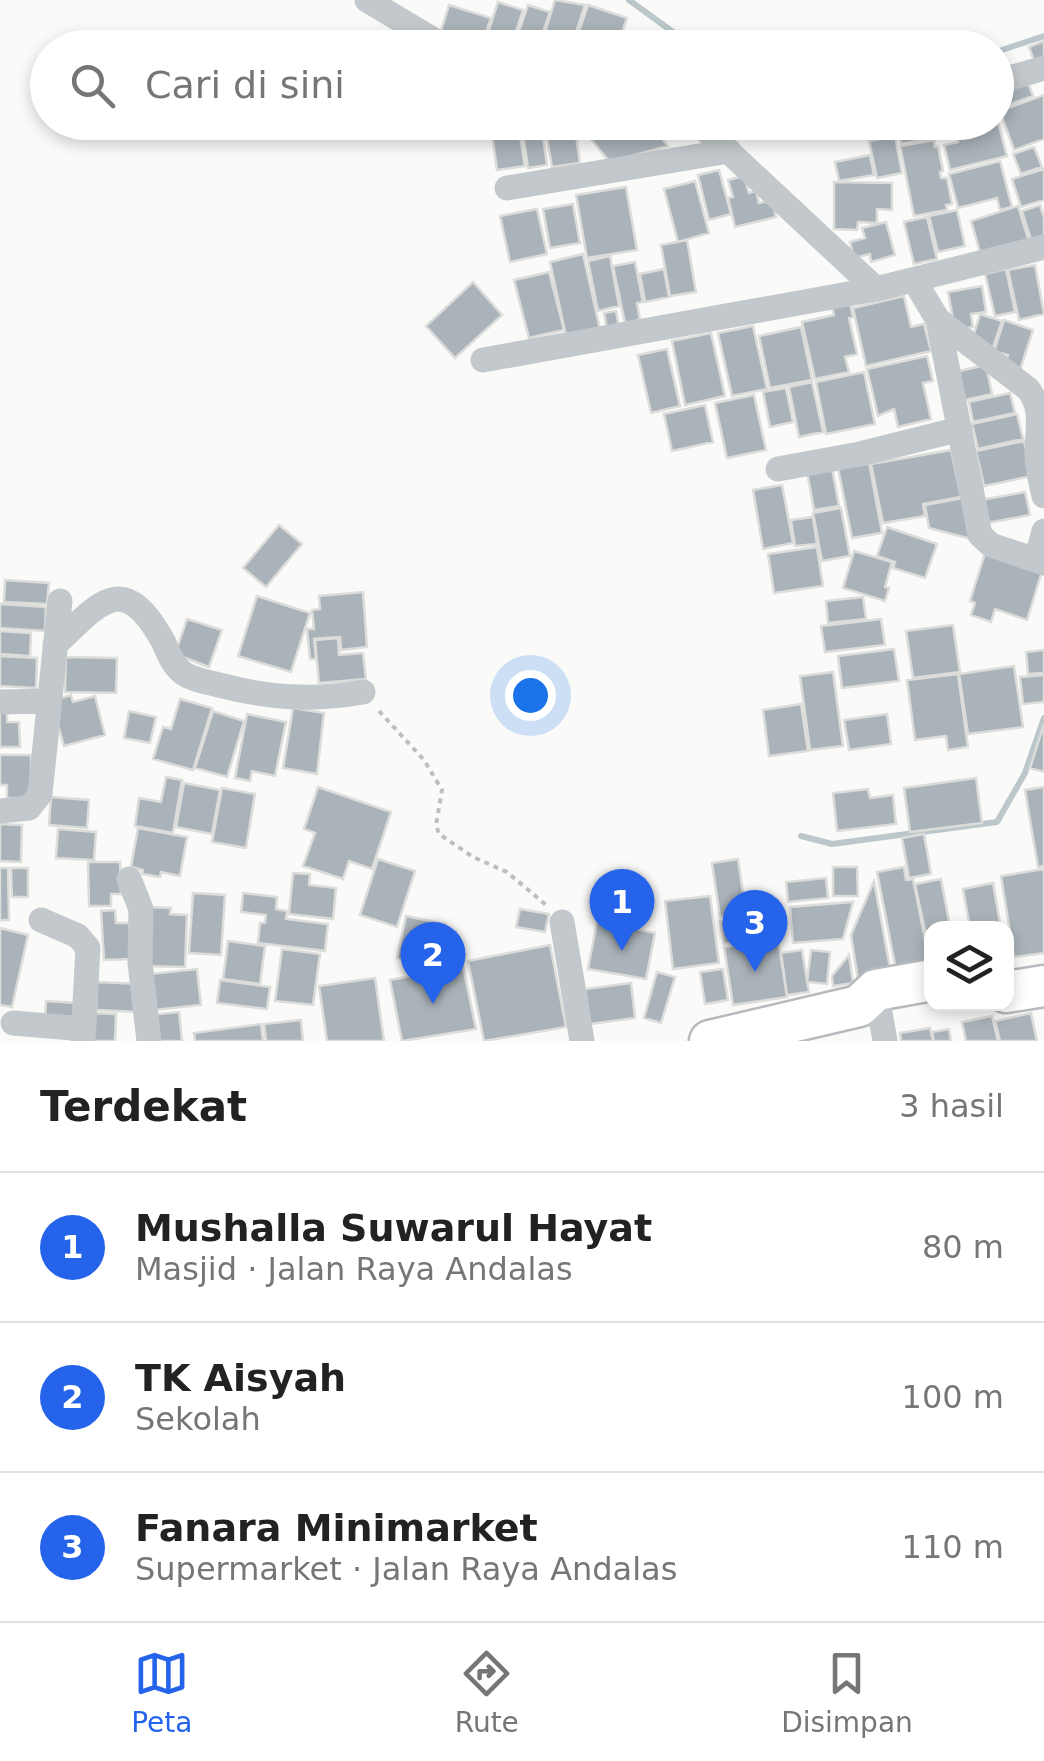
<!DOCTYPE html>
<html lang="id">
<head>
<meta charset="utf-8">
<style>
	:root { --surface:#fff; --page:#f2f2f2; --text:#222; --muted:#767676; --line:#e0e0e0; --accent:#2563eb }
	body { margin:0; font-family:"DejaVu Sans",sans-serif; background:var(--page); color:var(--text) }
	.controls { position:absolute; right:30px; bottom:30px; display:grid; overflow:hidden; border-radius:20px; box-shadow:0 5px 15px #0003 }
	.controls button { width:90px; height:90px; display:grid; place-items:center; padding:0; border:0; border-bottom:2px solid var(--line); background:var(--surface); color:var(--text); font:50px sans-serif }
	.you { position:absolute; left:530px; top:695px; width:35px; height:35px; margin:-25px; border:8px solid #fff; border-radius:50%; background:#1a73e8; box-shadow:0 0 0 15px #1a73e833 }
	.badge { display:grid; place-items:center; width:65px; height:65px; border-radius:50%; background:var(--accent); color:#fff; font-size:32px; font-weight:700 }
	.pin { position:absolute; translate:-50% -82px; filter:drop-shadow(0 2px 5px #0008) }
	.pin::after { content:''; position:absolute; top:52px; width:35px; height:30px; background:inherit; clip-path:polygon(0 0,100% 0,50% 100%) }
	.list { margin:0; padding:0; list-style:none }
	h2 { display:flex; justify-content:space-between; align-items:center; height:130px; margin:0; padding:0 40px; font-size:42px }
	h2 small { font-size:32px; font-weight:400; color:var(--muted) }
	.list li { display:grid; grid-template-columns:65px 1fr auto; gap:30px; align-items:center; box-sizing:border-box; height:150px; padding:0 40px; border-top:2px solid var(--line) }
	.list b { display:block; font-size:38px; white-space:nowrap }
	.list p { margin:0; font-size:32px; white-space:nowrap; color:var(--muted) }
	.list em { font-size:32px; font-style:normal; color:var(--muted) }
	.icon { flex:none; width:55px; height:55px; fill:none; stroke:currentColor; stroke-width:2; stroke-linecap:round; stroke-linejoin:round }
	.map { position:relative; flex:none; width:1044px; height:1041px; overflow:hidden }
	.search { position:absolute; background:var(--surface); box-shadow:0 5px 15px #0003; left:30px; right:30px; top:30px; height:110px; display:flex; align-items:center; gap:25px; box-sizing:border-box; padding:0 35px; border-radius:55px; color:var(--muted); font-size:38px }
	.sheet { height:580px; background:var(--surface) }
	nav { display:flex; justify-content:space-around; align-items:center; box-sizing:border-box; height:140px; border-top:2px solid var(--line); background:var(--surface); font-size:28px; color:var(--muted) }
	nav a { display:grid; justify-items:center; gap:5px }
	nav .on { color:var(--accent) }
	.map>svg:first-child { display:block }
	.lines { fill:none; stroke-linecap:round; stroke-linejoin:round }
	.stream { stroke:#bbc7cb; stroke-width:6 }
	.building { fill:#aab3b9; stroke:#dcdcda; stroke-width:2.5 }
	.primary-casing { stroke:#b5babe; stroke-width:45 }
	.path { stroke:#bbbfc2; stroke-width:4; stroke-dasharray:5 5; stroke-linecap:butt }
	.street { stroke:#c3c8cc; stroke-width:25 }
	.primary { stroke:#fff; stroke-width:40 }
</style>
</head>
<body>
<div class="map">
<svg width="1044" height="1041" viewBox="0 0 1044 1041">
	<rect width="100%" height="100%" fill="#fafaf8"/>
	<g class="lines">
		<path class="stream" d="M629,0L673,32L708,48
			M996,52L1044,36
			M801,836L832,844L997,822L1025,773L1044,718"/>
	</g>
	<path class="building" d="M555,0L585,5L571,48H540Z
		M498,2L523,10L511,47L486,39Z
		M449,5L491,18L481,48H469L439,38Z
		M528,5L550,12L538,47L516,40Z
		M588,5L627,18L617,48H573Z
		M1044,41V63L1036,66L1029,47Z
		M1027,80L1033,96L1000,108L996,91Z
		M1044,95V139L1014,150L1000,111Z
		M996,115L1007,156L950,170L944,145L958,142L953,122H996Z
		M521,122H541L547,165L528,168Z
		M544,122H574L580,163L552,167Z
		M583,122H648L668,146L610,162L579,125Z
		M938,122L941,137L901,144L897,123Z
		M518,124L525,166L497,170L491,128Z
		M895,136L902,173L877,178L869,141Z
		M934,140L935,147L938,146L943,171L940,172L941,178H947L952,204L946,205L947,210L914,216L900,146Z
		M1034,147L1042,167L1021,174L1013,154Z
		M870,155L874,175L839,181L835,162Z
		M1000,161L1012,207L1000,210L997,198L958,208L949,174Z
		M1044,169V200L1021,207L1012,179Z
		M719,170L731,214L709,220L698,175Z
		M744,176L749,193L756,191L759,203L772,200L776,217L735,227L728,198L733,197L728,180Z
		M695,181L709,233L678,242L664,189Z
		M834,182L892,183V210L877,209V223L858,222L857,230L834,229Z
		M626,187L637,250L587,258L576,195Z
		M573,204L580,243L550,248L543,209Z
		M1040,205L1044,218V239L1032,243L1022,211Z
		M1018,206L1030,245L982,259L971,221Z
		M537,209L547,254L510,262L500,216Z
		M957,210L965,246L938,252L929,216Z
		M927,217L937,259L914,264L904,222Z
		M886,222L895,255L871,262L870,254L854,258L850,242L865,238L862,228Z
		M687,240L696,292L670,296L661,245Z
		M583,254L600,329L566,336L550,262Z
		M610,256L619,306L598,311L588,261Z
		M635,262L643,302L637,303L640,320L625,323L613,266Z
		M1035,265L1044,314L1019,320L1008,270Z
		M664,269L669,297L645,302L640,274Z
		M1006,269L1015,312L995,316L985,274Z
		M549,272L564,330L529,338L514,280Z
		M473,282L502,315L455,358L426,326Z
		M982,286L986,312L971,314L973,327L955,330L948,292Z
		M904,296L911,327L924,324L931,351L866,366L853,308Z
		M850,303L853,317L849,318L857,354L845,357L849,372L815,379L802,322L834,315L832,307Z
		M616,311L619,327L607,329L604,313Z
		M980,314L1002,321L992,351L971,344Z
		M1004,320L1033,330L1020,370L1004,365L1008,355L994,351Z
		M753,326L767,389L732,396L718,333Z
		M801,327L812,380L770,388L759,336Z
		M711,333L725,396L685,405L672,341Z
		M667,349L680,406L651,413L638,355Z
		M927,356L933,381L923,383L931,419L898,427L894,409L878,416L867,369Z
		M986,365L992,394L965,400L959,371Z
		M864,372L875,424L826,434L816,382Z
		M812,382L823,432L799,437L789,387Z
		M786,388L793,422L770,427L763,392Z
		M1010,393L1015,413L973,422L969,402Z
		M754,395L766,450L727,458L715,403Z
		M705,405L713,442L672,451L664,414Z
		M1017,414L1023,439L978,449L972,424Z
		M1024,441L1032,476L984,486L976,451Z
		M951,450L961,497L923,504L925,516L883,523L871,464Z
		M869,462L882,533L852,538L838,468Z
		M832,468L839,506L814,510L807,472Z
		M782,485L793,543L763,549L753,490Z
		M1025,492L1030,515L987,523L981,500Z
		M963,498L971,539L929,528L925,505Z
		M841,508L850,556L822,561L813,513Z
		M813,517L817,544L795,546L791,520Z
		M279,525L302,544L266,587L243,568Z
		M887,527L937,544L925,578L893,568L895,562L877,556Z
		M817,547L823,586L774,593L768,554Z
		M986,550L1043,568L1027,620L995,609L991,622L971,615L975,603L970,601Z
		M854,551L892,562L885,587L889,588L885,601L843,588Z
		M5,580L49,583L47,604L4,602Z
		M363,592L367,647L341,650L340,637L314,639L316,659H310L307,629H314L312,610L320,609L319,596Z
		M257,596L310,613L291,672L238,656Z
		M863,597L866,619L828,623L826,601Z
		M0,604L46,607L45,631L0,628Z
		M187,619L222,630L209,667L175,654Z
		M881,619L885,645L825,652L821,626Z
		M953,625L960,672L913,678L906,631Z
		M0,631L31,633L30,656L0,654Z
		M338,638L339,655L363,653L366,679L319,683L315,640Z
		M894,649L899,681L842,688L838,656Z
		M1044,650V673L1028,674L1026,652Z
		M0,656L37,658L36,688L0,686Z
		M66,657L117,658L116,693L65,692Z
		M1014,666L1023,727L968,734L959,674Z
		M833,672L843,746L810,750L800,676Z
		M958,674L968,747L948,750L946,736L915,740L907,680Z
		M1044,675V702L1023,704L1020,677Z
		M71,695L73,702L95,696L105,735L64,746L51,701Z
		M180,699L212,708L193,770L153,759L163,727L171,729Z
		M801,704L808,751L769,756L763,710Z
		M293,708L324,713L317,774L283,768Z
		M0,710H7V722H19L20,747H0Z
		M129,711L156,717L150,743L124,738Z
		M213,711L244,721L227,777L195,768Z
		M247,714L286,722L275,776L252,771L250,781L235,778Z
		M887,714L891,744L849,750L844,720Z
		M1044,724V772L1030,768Z
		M0,755H31V798H7V785H0Z
		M166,777L182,780L173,833L135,826L139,798L161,802Z
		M976,778L982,823L910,832L904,788Z
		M184,783L220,790L212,834L176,827Z
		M318,787L391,812L372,869L349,861L343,879L303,866L315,833L304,829Z
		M1044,787V866L1038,867L1025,790Z
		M222,788L255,794L246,848L212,842Z
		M868,789L870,798L893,795L896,824L837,831L833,793Z
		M51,797L89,800L87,828L49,825Z
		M0,824L22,825L21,862L0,861Z
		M138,828L187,837L180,876L161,872L160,877L142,874L143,870L131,867Z
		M58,829L96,832L94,860L56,858Z
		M924,834L931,874L909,878L902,838Z
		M378,859L415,871L397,927L360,915Z
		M738,859L746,913L720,917L712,863Z
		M88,862H120L121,894H111V906H89Z
		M833,867H857L858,896H833Z
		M904,867L906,880L913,879L931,969L897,975L877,872Z
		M0,868H8L9,920H0Z
		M11,868H28V897H12Z
		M1044,869V953L1014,957L1001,876Z
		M293,873L310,874L309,885L336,888L333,919L289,914Z
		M826,878L828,898L788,902L786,882Z
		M941,879L950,926L925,931L915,884Z
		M874,881L891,974L858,980L851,935Z
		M993,883L1001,928H970L963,889Z
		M193,893L225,895L221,955L189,953Z
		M243,893L277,897L276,909L287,911L286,919L328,924L325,951L258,943L260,923H265L266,915L241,912Z
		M710,896L719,963L673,969L665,901Z
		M853,902L843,939L793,943L790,907Z
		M145,907L171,908L170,914L187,915L185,967L143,966Z
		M520,909L549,914L545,932L516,927Z
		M115,910L116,923H129L131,959L104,960L101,911Z
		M774,913L778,936L724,944L720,921Z
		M406,916L445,924L436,967L397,958Z
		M597,921L655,933L646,979L588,969Z
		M0,928L28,935L12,1007L0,1005Z
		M778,939L787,997L733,1005L724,947Z
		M228,941L265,946L260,984L223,979Z
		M550,945L566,1027L484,1041L468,961Z
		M282,949L320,954L313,1005L275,1001Z
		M802,950L809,992L787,995L781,953Z
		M811,950L830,952L827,984L807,982Z
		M849,955L853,983L833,986L832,976Z
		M463,966L476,1029L402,1041L390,980Z
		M197,969L201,1005L154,1010L150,974Z
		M723,969L728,1000L705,1004L700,972Z
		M657,972L675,977L661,1023L644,1018Z
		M375,978L384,1041H327L319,986Z
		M220,980L270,987L267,1009L217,1003Z
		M97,982L142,984L141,1012L96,1010Z
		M631,983L635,1018L590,1024L585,989Z
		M46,1001L76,1003L74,1025L45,1023Z
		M179,1012L182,1041H152L149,1015Z
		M90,1013L116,1014L115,1041H88Z
		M1031,1013L1037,1041H1000L995,1021Z
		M992,1016L998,1041H966L962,1022Z
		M301,1020L303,1041H266L264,1024Z
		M261,1024L263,1041H195L194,1033Z
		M930,1028L933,1041H901L900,1033Z
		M949,1029L951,1041H934L932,1032Z"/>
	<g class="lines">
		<defs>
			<path id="primary" d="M1006,992L1044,986
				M710,1041L859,1006L876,990L932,980"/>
		</defs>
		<use href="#primary" class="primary-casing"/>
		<path class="path" d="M379,711L424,760L442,790L436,825L439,834L473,857L507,872L546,905"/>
		<path class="street" d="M367,0L447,48
			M996,82L1044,68
			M697,122L876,289
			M507,188L729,151
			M914,280L938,320L980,535L991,545L1044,563
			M938,320L1028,389C1044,409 1037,430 1037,454C1037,468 1041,483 1044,496
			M483,360L876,289L1044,247
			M778,469L860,454L960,429
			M1036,560L1044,531
			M55,645C100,603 123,569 163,641C168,652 173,666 183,673C193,680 207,682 219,685C269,698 312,701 363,692
			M0,702L49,701
			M0,811L29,808L40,794L60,601
			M129,879L141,909L140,963L149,1041
			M41,920L78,936L88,948L83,1041
			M562,922L582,1041
			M876,990L885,1041
			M13,1023L84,1029"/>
		<use href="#primary" class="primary"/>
	</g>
</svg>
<div class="controls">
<button><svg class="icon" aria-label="layers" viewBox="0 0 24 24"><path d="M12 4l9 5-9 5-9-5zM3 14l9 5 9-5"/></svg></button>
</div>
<div class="you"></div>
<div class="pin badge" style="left:622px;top:951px">1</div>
<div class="pin badge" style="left:433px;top:1004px">2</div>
<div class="pin badge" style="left:755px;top:972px">3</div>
<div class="search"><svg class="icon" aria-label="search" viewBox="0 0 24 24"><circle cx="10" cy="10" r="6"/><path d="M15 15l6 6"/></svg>Cari di sini</div>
</div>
<section class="sheet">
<h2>Terdekat<small>3 hasil</small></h2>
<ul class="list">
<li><span class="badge">1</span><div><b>Mushalla Suwarul Hayat</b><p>Masjid · Jalan Raya Andalas</p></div><em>80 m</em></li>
<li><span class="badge">2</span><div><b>TK Aisyah</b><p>Sekolah</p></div><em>100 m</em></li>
<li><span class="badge">3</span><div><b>Fanara Minimarket</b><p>Supermarket · Jalan Raya Andalas</p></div><em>110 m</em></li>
</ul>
</section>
<nav>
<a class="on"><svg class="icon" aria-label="map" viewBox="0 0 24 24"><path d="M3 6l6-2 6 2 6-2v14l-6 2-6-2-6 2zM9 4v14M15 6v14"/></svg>Peta</a>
<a><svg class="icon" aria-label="directions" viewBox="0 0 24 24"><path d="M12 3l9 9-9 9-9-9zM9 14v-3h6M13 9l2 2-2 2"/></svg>Rute</a>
<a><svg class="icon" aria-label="saved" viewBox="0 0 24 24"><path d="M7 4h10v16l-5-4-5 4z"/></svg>Disimpan</a>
</nav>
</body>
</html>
